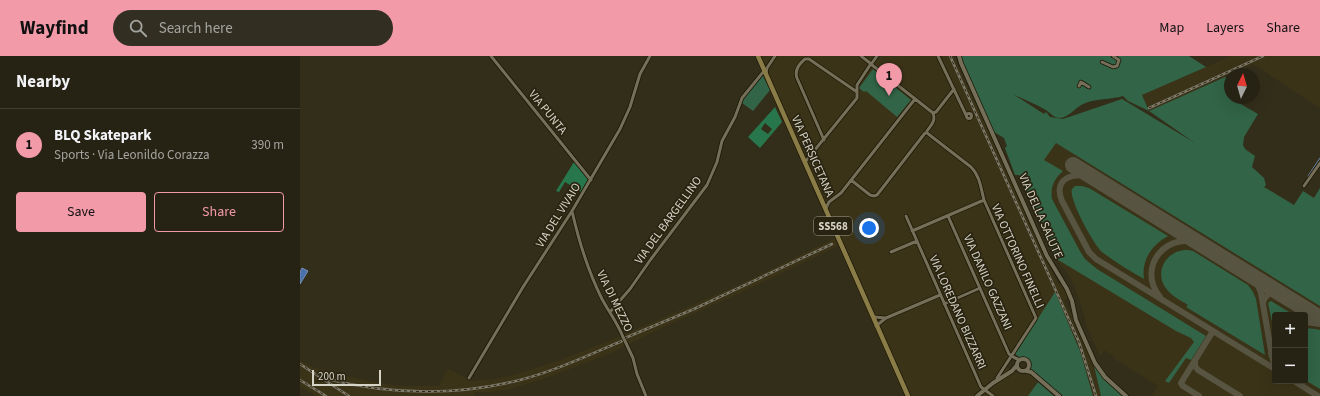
<!DOCTYPE html>
<html lang="en">
<head>
<meta charset="utf-8">
<style>
	:root { --surface:#262214; --page:#322f22; --text:#f1f3f6; --muted:#a4a4a0; --line:#423f34; --accent:#f39aa9 }
	body { margin:0; font-family:"Source Sans 3",sans-serif; background:var(--page); color:var(--text) }
	.controls { position:absolute; right:12px; bottom:12px; display:grid; overflow:hidden; border-radius:4px; box-shadow:0 4px 16px #0002 }
	.controls button { width:36px; height:36px; display:grid; place-items:center; padding:0; border:0; border-bottom:1px solid var(--line); background:var(--surface); color:var(--text); font:20px sans-serif }
	.compass { position:absolute; left:924px; top:12px; width:36px; height:36px; border-radius:50%; background:var(--surface); box-shadow:0 4px 16px #0002; rotate:5deg }
	.scale { position:absolute; left:12px; bottom:10px; width:69px; box-sizing:border-box; padding-left:4px; border:2px solid #d6d3c7; border-top:0; font-size:11px; line-height:14px; white-space:nowrap; color:#d6d3c7; -webkit-text-stroke:3px #292411; paint-order:stroke }
	.you { position:absolute; left:569px; top:172px; width:14px; height:14px; margin:-10px; border:3px solid #fff; border-radius:50%; background:#1a73e8; box-shadow:0 0 0 6px #1a73e833 }
	.badge { display:grid; place-items:center; width:26px; height:26px; border-radius:50%; background:var(--accent); color:#111; font-size:13px; font-weight:700 }
	.pin { position:absolute; translate:-50% -33px; filter:drop-shadow(0 1px 2px #0008) }
	.pin::after { content:''; position:absolute; top:21px; width:14px; height:12px; background:inherit; clip-path:polygon(0 0,100% 0,50% 100%) }
	.list { margin:0; padding:0; list-style:none }
	h2 { display:flex; justify-content:space-between; align-items:center; height:52px; margin:0; padding:0 16px; font-size:17px }
	h2 small { font-size:13px; font-weight:400; color:var(--muted) }
	.list li { display:grid; grid-template-columns:26px 1fr auto; gap:12px; align-items:center; box-sizing:border-box; height:72px; padding:0 16px; border-top:1px solid var(--line) }
	.list b { display:block; font-size:15px; white-space:nowrap }
	.list p { margin:0; font-size:13px; white-space:nowrap; color:var(--muted) }
	.list em { font-size:13px; font-style:normal; color:var(--muted) }
	.actions { display:flex; gap:8px; padding:12px 16px }
	.actions a { flex:1; padding:9px 0; border:1px solid var(--accent); border-radius:4px; text-align:center; font-size:14px; color:var(--accent) }
	.actions .main { background:var(--accent); color:#111 }
	.icon { flex:none; width:22px; height:22px; fill:none; stroke:currentColor; stroke-width:2; stroke-linecap:round; stroke-linejoin:round }
	.map { position:relative; flex:none; width:1020px; height:340px; overflow:hidden }
	header { display:flex; align-items:center; gap:24px; box-sizing:border-box; height:56px; padding:0 20px; background:var(--accent); color:#111 }
	header strong { font-size:19px }
	nav { display:flex; gap:22px; margin-inline-start:auto; font-size:14px }
	.search { width:280px; height:36px; background:var(--page); display:flex; align-items:center; gap:10px; box-sizing:border-box; padding:0 14px; border-radius:22px; color:var(--muted); font-size:15px }
	main { display:flex }
	aside { flex:1; background:var(--surface) }
	.map>svg:first-child { display:block }
	.built { fill:#3b3318; fill-rule:evenodd }
	.green { fill:#326447; fill-rule:evenodd }
	.forest { fill:#28764c; fill-rule:evenodd }
	.water { fill:#4b71ac; stroke:#758eb4 }
	.lines { fill:none; stroke-linecap:round; stroke-linejoin:round }
	.stream { stroke:#758eb4; stroke-width:1 }
	.taxiway { stroke:#585442; stroke-width:6 }
	.runway { stroke:#585442; stroke-width:16 }
	.street-casing { stroke:#1b1604; stroke-width:4.5 }
	.secondary-casing { stroke:#1b1604; stroke-width:5.5 }
	.primary-casing { stroke:#1b1604; stroke-width:6 }
	.street { stroke:#756f59; stroke-width:3 }
	.secondary { stroke:#756f59; stroke-width:4 }
	.primary { stroke:#8a7c47; stroke-width:4.5 }
	.rail-casing { stroke:#7e7a6a; stroke-width:2.5 }
	.rail { stroke:#292411; stroke-width:1; stroke-dasharray:3; stroke-linecap:butt }
	.street-bridge-casing { stroke:#1b1604; stroke-width:4.5; stroke-linecap:butt }
	.street-bridge { stroke:#756f59; stroke-width:3 }
	.labels { text-anchor:middle; stroke-width:3.5; stroke-linejoin:round; paint-order:stroke }
	.shield { fill:#292411; stroke:#a29e90; stroke-width:1 }
	.shield-label { font-size:11px; font-weight:bold; fill:#d6d3c7 }
	.street-label { font-size:12px; fill:#d6d3c7; stroke:#292411 }
</style>
</head>
<body>
<header>
<strong>Wayfind</strong>
<div class="search"><svg class="icon" aria-label="search" viewBox="0 0 24 24"><circle cx="10" cy="10" r="6"/><path d="M15 15l6 6"/></svg>Search here</div>
<nav><a>Map</a><a>Layers</a><a>Share</a></nav>
</header>
<main>
<aside>
<h2>Nearby<small></small></h2>
<ul class="list">
<li><span class="badge">1</span><div><b>BLQ Skatepark</b><p>Sports · Via Leonildo Corazza</p></div><em>390 m</em></li>
</ul>
<div class="actions"><a class="main">Save</a><a>Share</a></div>
</aside>
<div class="map">
<svg width="1020" height="340" viewBox="0 0 1020 340">
	<rect width="100%" height="100%" fill="#332e1a"/>
	<path class="built" d="M459,0H653L706,112L757,227L760,229L762,227L769,241L764,244L791,302L792,310H794L801,340H793L780,295L755,237L706,311L721,318H729L738,326L728,340H604L538,190L438,238L357,274L328,289L326,285H323L325,290L316,295L249,321L210,333L191,336H174V340H16L0,331V304L13,311L41,319L78,327L102,330H139L148,313L172,325L195,323L213,319L258,305L321,280L443,227L535,182L462,18Z
		M931,0H1020V52L953,8L849,55L842,39Z
		M712,38L744,58L746,56L750,61L759,63L769,62L822,43L994,149L1003,135L1014,142L1020,132V340H851L858,330L813,302L814,300L804,294L800,300L786,269L785,262L774,229L768,218L755,202L719,119H715L705,92L707,90L704,82L694,76ZM975,259H1005V325H975Z"/>
	<path class="green" d="M661,0H889L906,11L842,39L849,55L925,21L930,25L927,40L958,58L944,81L943,89L945,93L955,100L952,111L964,122L966,129L964,131L994,149L1003,135L1014,142L1020,132V250L756,87L744,104L763,115C754,123 750,132 752,143L781,197L785,203L797,213L906,280L891,304L886,302L869,327L865,325L894,286L891,282L876,275L755,202L719,119H715L705,92L707,90L704,82L694,76L664,9ZM713,38C723,43 734,47 744,53C749,55 753,62 760,62C768,62 776,51 783,48C796,42 810,44 823,40L828,45L849,55L895,87L822,43L763,63L750,61L746,56L744,58Z
		M573,13L611,44L597,61L566,35L564,36L559,32Z
		M462,18L470,34L453,55L442,47L445,39Z
		M775,130H782L789,132L868,180C852,189 841,204 844,223C830,215 815,206 802,196C794,189 768,142 772,133Z
		M888,194L893,195L948,229L953,236L956,243L965,299L886,251L888,249C880,244 870,239 865,231C854,214 868,193 888,194Z
		M755,236L780,295L793,340H763L731,313V307L728,302L719,301L715,298Z
		M971,245L994,259H975V274L974,275L968,247Z
		M1005,272L1016,273L1020,274V333L1005,324Z
		M794,310L803,321L824,340H801Z
		M738,326L739,327L754,340H728Z"/>
	<path class="forest" d="M475,51L482,66L460,92L448,81ZM465,67L472,73L468,78L461,73Z
		M274,106L288,123L281,136L265,126L259,136L256,135Z"/>
	<path class="water" d="M2,212L8,215L0,228V216Z"/>
	<g class="lines">
		<path class="stream" d="M1008,120L1020,102"/>
		<path class="taxiway" d="M794,122C776,115 752,121 762,145L789,196L796,203L975,313
			M952,220L957,227L961,237L972,300
			M860,241C835,211 869,171 903,190
			M963,247C965,238 972,235 981,238
			M1005,266L1020,268
			M975,283L971,297L975,310
			M895,304V310L898,314L940,340
			M994,325L1018,340
			M899,340L883,330L881,327L913,275"/>
		<path class="runway" d="M773,109L1020,262"/>
		<defs>
			<path id="street" d="M191,0L291,124
				M561,0L570,7
				M638,0L666,59
				M802,6L813,11L817,10L819,4L813,0
				M572,7L577,0
				M572,9L633,57C636,65 631,69 627,75
				M466,17L467,12L475,0
				M779,30L781,26L789,31
				M633,57L636,56L654,33
				M666.5 60a2.5 2.5 0 1 1 5 0a2.5 2.5 0 1 1-5 0Z
				M627,77L671,111C680,120 681,133 684,144L736,262L697,322
				M524,84L497,22C494,14 499,8 505,3H509L557,36
				M505,106L557,42V29L570,9
				M551,124L570,139L574,140L577,139L625,77
				M1004,130L1020,107
				M526,152L529,146L541,137L615,43
				M272,155C279,186 288,215 302,243C309,256 318,268 323,281
				M606,160L681,331L693,340
				M648,160L709,298L715,302L720,304
				M612,175L684,144
				M591,196L617,185
				M644,248L680,232
				M310,256L330,233L351,203L407,129L417,106L422,85L435,61L442,42L464,15
				M574,261L586,262
				M576,270L586,262L640,239
				M325,285L333,302L337,318L346,340
				M169,322L223,231L272,155L320,73L330,51L340,18L350,0"/>
			<path id="secondary" d="M659,0L661,7L747,200L767,233L772,245L776,264L795,307L805,321L826,340
				M717 309a6 6 0 1 1 12 0a6 6 0 1 1-12 0Z
				M726,315L731,316L759,340
				M677,340L693,327L712,315L717,309"/>
			<path id="primary" d="M458,0L608,340"/>
		</defs>
		<use href="#street" class="street-casing"/>
		<use href="#secondary" class="secondary-casing"/>
		<use href="#primary" class="primary-casing"/>
		<use href="#street" class="street"/>
		<use href="#secondary" class="secondary"/>
		<use href="#primary" class="primary"/>
		<defs>
			<path id="rail" d="M650,0L779,286L796,340
				M849,52L963,0
				M325,282L394,253L532,188
				M0,308L49,340
				M27,323C91,339 156,340 220,324C255,315 289,299 322,285
				M0,324L26,340"/>
		</defs>
		<use href="#rail" class="rail-casing"/>
		<use href="#rail" class="rail"/>
		<defs>
			<path id="street-bridge" d="M323,281L325,285"/>
		</defs>
		<use href="#street-bridge" class="street-bridge-casing"/>
		<use href="#street-bridge" class="street-bridge"/>
	</g>
	<g class="labels">
		<rect class="shield" x="514" y="161" width="38" height="18" rx="3"/>
		<g class="shield-label">
			<text x="533" y="174">SS568</text>
		</g>
		<g class="street-label">
			<text transform="translate(248 56) rotate(51)" y="4">VIA PUNTA</text>
			<text transform="translate(513 100) rotate(66)" y="4">VIA PERSICETANA</text>
			<text transform="translate(258 159) rotate(-58)" y="4">VIA DEL VIVAIO</text>
			<text transform="translate(741 160) rotate(66)" y="4">VIA DELLA SALUTE</text>
			<text transform="translate(368 164) rotate(-54)" y="4">VIA DEL BARGELLINO</text>
			<text transform="translate(718 200) rotate(66)" y="4">VIA OTTORINO FINELLI</text>
			<text transform="translate(688 226) rotate(66)" y="4">VIA DANILO GAZZANI</text>
			<text transform="translate(315 245) rotate(64)" y="4">VIA DI MEZZO</text>
			<text transform="translate(658 256) rotate(66)" y="4">VIA LOREDANO BIZZARRI</text>
		</g>
	</g>
</svg>
<div class="controls">
<button>+</button>
<button>−</button>
</div>
<svg class="compass" viewBox="-18 -18 36 36"><path d="M0-13l5 13h-10z" fill="#e53935"/><path d="M0 13l5-13h-10z" fill="#a4a4a0"/></svg>
<div class="scale">200 m</div>
<div class="you"></div>
<div class="pin badge" style="left:589px;top:40px">1</div>
</div>
</main>
</body>
</html>
